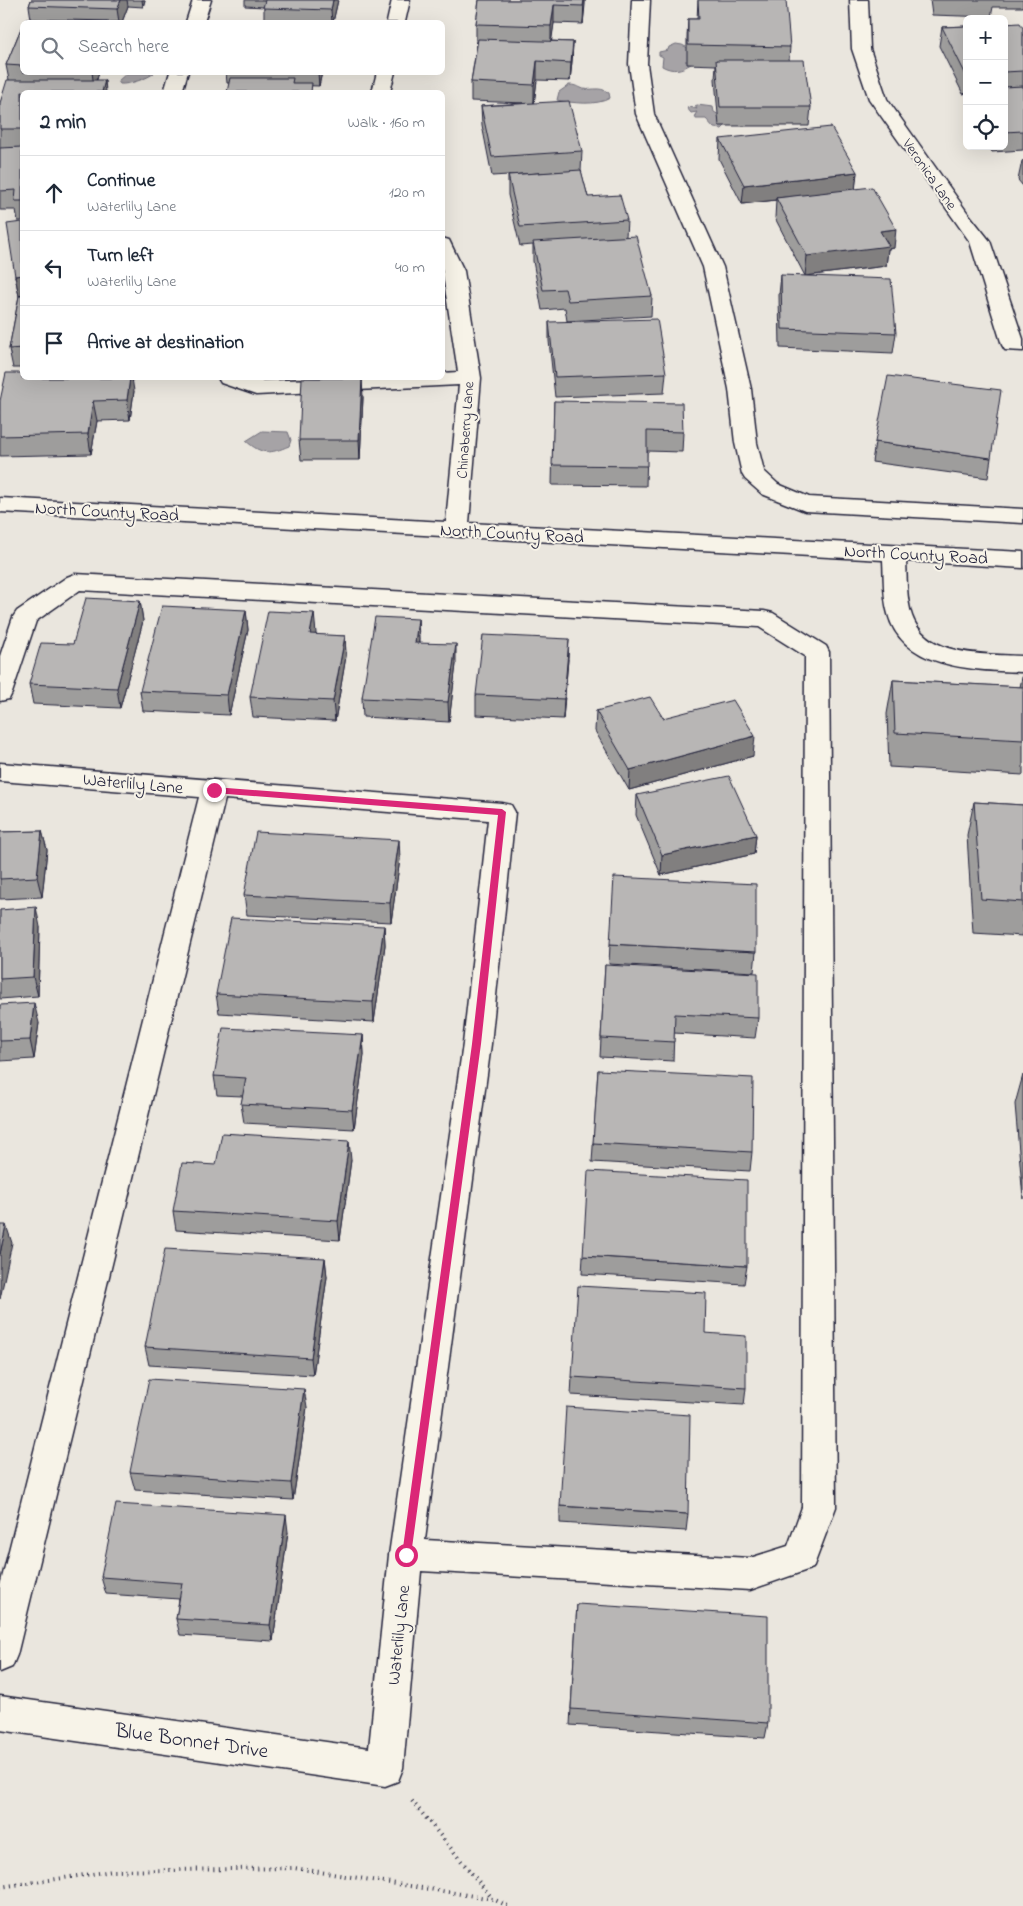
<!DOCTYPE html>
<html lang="en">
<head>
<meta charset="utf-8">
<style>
	:root { --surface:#fff; --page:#f2f2f3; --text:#1f2937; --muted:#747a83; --line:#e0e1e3 }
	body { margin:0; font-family:"Indie Flower",sans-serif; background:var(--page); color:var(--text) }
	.controls { position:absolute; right:15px; top:15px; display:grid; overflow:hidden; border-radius:8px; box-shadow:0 5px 20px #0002 }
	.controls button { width:45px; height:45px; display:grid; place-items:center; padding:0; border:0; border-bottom:1px solid var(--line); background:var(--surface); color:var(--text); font:25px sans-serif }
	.stop { position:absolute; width:15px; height:15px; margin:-11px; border:4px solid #db2777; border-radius:50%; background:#fff }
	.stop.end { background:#db2777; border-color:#fff; box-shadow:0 1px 5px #0008 }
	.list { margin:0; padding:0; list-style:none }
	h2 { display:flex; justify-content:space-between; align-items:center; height:65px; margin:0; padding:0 20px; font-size:21px }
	h2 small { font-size:16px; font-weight:400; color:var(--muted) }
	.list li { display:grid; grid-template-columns:32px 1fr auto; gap:15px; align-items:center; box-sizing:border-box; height:75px; padding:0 20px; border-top:1px solid var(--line) }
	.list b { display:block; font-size:19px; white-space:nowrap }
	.list p { margin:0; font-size:16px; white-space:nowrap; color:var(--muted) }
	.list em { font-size:16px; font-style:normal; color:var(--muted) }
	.icon { flex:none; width:28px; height:28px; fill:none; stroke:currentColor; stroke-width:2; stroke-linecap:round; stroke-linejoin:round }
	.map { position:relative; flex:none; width:1023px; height:1906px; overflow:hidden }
	.search { position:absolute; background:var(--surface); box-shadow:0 5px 20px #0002; left:20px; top:20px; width:425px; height:55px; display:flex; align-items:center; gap:12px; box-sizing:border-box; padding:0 18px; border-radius:8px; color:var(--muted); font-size:19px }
	.panel { position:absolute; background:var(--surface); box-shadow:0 5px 20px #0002; left:20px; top:90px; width:425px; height:290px; border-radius:8px }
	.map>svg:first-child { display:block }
	.water { fill:#a6a3a6; stroke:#716f7b }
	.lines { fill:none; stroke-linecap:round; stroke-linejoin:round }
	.minor-casing { stroke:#22223b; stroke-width:3 }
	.path { stroke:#22223b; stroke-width:4; stroke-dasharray:1 4.5; stroke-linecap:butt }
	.minor { fill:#f7f3e8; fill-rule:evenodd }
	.wall { fill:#9e9d9c; stroke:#22223b }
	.shaded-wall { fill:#817f7f; stroke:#22223b }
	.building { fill:#b8b6b5; stroke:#22223b }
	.route { fill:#db2777 }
	.labels { text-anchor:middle; stroke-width:4; stroke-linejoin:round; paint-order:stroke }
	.far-street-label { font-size:15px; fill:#22223b; stroke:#f7f3e8 }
	.street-label { font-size:18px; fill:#22223b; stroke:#f7f3e8 }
	.near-street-label { font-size:21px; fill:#22223b; stroke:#f7f3e8 }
</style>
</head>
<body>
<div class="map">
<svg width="1023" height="1906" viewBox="0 0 1023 1906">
	<rect width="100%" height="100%" fill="#eae6de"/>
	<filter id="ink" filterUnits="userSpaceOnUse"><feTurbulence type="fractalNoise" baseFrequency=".02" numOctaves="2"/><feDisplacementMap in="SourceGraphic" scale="10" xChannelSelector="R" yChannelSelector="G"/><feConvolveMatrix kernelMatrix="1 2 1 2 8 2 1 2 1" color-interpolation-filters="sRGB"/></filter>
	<g filter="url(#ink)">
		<path class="water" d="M676,44L682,45L694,51L688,61H685L691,64C681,70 673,72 662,66L663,57L659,55V52L668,50L669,47Z
			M127,73H126H154C149,78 128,85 120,84L118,81Z
			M569,85C575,85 576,86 580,88C590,92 599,85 609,93L610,98C597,106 572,103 557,100L559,92Z
			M697,105L713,107L714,112L721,116L726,125L722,129L714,128L706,119H696L695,115L697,112L691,113L687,108L690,107L697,109L695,106Z
			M262,431L288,432L291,440L289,446C270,454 262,455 246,441Z"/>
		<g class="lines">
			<defs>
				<path id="minor" d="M193,0H211L204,22H186Z
					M392,0H410L405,22H387Z
					M632,0H650L647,64L654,114L723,267L751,389L757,443L764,471L778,484L809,497L1023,509V523L805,511L762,494L745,479L742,474L735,443L729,389L703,267L636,114L629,64Z
					M850,0H868L870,49L887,99L967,212L990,241L1023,339V351L1005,350L1002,345L970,242L869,99L852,49Z
					M170,72H188L182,92H164Z
					M377,72H395L390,92H372Z
					M442,238L449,240L464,271L481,378L469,523L1023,552V568L906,561C907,579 906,599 912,616C927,658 987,654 1023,656V672C977,670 903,670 888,614C883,597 884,578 883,560L0,512V498L446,522L459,385L256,395L221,383L218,378H248L258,381L342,378H442V373L458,372L442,268Z
					M75,574L764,611L773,613L826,646L829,652L836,1507L813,1568L750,1590L421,1571L403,1768L398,1781L385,1786L0,1730V1696L369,1748L389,1555L463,1044L488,820L225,799L17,1655L12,1667L0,1672V1586L199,797L0,781V763L502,803L511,805L515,812L491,1044L425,1540L750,1558L788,1546L802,1507L805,656L759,627L80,590L36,621L12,693L9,699L0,701V656L13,617L17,611L67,577Z"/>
			</defs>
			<use href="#minor" class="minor-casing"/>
			<path class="path" d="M412,1801L492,1898
				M0,1887L113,1871L294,1868L493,1899L508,1906"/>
			<use href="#minor" class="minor"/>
		</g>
		<path class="wall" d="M31,0H145L143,7L128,6L122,22H24L31,19L29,6Z
			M245,0H338L333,22H238H264V7L245,6Z
			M479,0H585L583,24L554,23L551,41L573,42L572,61L570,81L537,80L534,103L582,151L581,171L588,197L627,220L626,236L652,296L651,316L567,321L565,308L542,310L533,261V245L520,246L508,195V175L558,172L492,176L482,125L481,106L524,103L471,101V82L477,43L476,42V24Z
			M698,0L790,47L789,60L811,107L809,126H719L715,79L716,65L687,64V37L688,19H697Z
			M930,0H1023V7H993L991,17L932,15Z
			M1004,24L1023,28V150L992,152L989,146H1004Z
			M22,26V72H99L97,80L22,92V221H18L16,210H0V103L9,80L6,65Z
			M967,26V93L963,94L939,46L942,27Z
			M226,72H322L319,86L227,83Z
			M720,139L857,172L855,189L894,248L888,249L886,266L805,276L775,218L776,200L742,204L719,159Z
			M1023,160V186L1018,180L1022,161Z
			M781,275L896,333L893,353L780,348L779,295Z
			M15,276L22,296V368H13L9,349L19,296Z
			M549,322L666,373L664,393L555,397L549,341Z
			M134,391L130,420L97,421L91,454L0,456V401Z
			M363,397L360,460H301L299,440Z
			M554,401L683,432L682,452L647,451L646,486L552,485Z
			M875,442L991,458L988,478L872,462Z
			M140,601L143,621L120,708L33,704L29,684L73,644Z
			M246,610L248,630L229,715L143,711L140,691Z
			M314,613L315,635L345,636L346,656L335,721L253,717L250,697Z
			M418,619L419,643L456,664L449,722L363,717L362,698Z
			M568,659L563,719L476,715V695Z
			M1023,673V775L889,767L887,714L893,680L1020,687Z
			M596,711L663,718L753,756L629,790L595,731Z
			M637,795L756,835L754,854L661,875L636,815Z
			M974,802L1023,805V936L973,933L967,835Z
			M42,831L47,850L42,897L0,899V832Z
			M400,859L391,922L247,915L244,895Z
			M0,910L40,927L38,996L0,999Z
			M384,926L385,945L374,1022L219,1013L216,994Z
			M610,944L756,952L754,972L609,964Z
			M605,965L758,1018L755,1038L674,1033L673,1061L600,1057Z
			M0,1005L39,1023L34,1059L0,1061V1063Z
			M363,1035L364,1055L354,1129L244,1123L241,1104L243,1096L217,1095L214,1076Z
			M598,1070L752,1152L750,1171L592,1162Z
			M1023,1075V1199L1015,1104Z
			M351,1160L340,1240L176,1230L173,1211L216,1165Z
			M583,1256L747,1266L744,1284L582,1274Z
			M325,1258L327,1277L313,1375L149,1365L145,1347Z
			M705,1333L746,1388L744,1405L571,1395L572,1377Z
			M307,1407L293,1500L135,1490L130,1472Z
			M560,1506L688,1514L686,1531L560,1523Z
			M288,1532L273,1641L180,1635L176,1619L179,1599L106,1594L101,1577Z
			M577,1604L768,1723L765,1738L570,1725Z"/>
		<path class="shaded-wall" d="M121,0H127L128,6L122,22H119L117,9Z
			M142,0H145L143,7Z
			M333,0H338L333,22H332L331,10Z
			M584,0H585V5L583,24Z
			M554,5V23L551,45V26Z
			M573,42L572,61L570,81L571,63Z
			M537,61V80L534,104V85Z
			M92,72H99L94,87Z
			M318,72H322L319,86Z
			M105,80L106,92H102Z
			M857,172L855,191L776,198V200L742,204L744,185Z
			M896,229L894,248L888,249L886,266L805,276L807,256L880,231Z
			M22,275V295L19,296L15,276Z
			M130,378H132L134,391L130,420L127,400Z
			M362,378L363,397L360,460L359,440Z
			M93,401L97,421L91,454L88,434Z
			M140,601L143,621L120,708L117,688Z
			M246,610L248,630L229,715L227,695Z
			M314,613L316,633L312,654L310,634Z
			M418,619L419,639L416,662L415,643Z
			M345,636L346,656L335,721L333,701Z
			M569,639L568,659L563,719L564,699Z
			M456,644V664L449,722L448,702Z
			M755,736L753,756L629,790L630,770Z
			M42,831L47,850L42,897L37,877Z
			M756,835L754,854L661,875L662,855Z
			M399,840L400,859L391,922L390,903Z
			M36,907L40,927L38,996L33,977Z
			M384,926L385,945L374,1022L373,1002Z
			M34,1003L39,1023L34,1059L30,1040Z
			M363,1035L364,1055L354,1129L352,1110Z
			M349,1141L351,1160L340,1240L338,1221Z
			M6,1225L12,1243L0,1299V1254Z
			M325,1258L327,1277L313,1375L311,1358Z
			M304,1389L307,1407L293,1500L291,1483Z
			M286,1515L288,1532L273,1641L270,1625Z"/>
		<path class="building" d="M31,0H121L117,9L29,6Z
			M265,0H333L331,10L263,8Z
			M479,0H584L583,6L554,5L551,26L476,24Z
			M698,0H786L790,47L688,45V19H699Z
			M26,19L109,21L108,22H24Z
			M239,21L282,22H238Z
			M1020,23L1023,28V71L1004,72V24Z
			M22,26V66L6,65Z
			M967,26V75H966L942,27Z
			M478,39L573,42L571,63L537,61L534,85L471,82Z
			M716,60H804L811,107H720Z
			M230,78H293L292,83H312L311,92H227Z
			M7,80H105L102,92H22V129H0V103Z
			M1023,86V131L1004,132V87Z
			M569,101L582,151L492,157L481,106Z
			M831,127L857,172L744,185L720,139Z
			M22,147V201H15L16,190L0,191V148Z
			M581,170L588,197L620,195L627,220L520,227L508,175Z
			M872,187L896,229L880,231L889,246L807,256L776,198Z
			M22,222V275L15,276L7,224Z
			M636,236L652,296L568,301L565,289L543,290L533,242Z
			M781,275L891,279L896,333L782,329Z
			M19,296H22V348L9,349Z
			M657,319L666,373L555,377L549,322Z
			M6,373H22V378H130L127,400L93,401L88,434L0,436V401Z
			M888,376L1001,390L991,458L875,442Z
			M302,378H362L359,440H299Z
			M554,401L682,403L683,432L647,431V466L552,465Z
			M86,598L140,601L117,688L29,684L41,643L73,644Z
			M162,606L246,610L227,695L140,691Z
			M268,611L314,613L310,634L345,636L333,701L250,697Z
			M375,617L418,619L415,643L456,644L448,702L362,698Z
			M483,635L569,639L564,699L476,695Z
			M893,680L1023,687V740L895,733Z
			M650,697L663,718L733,700L755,736L630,770L596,711Z
			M729,776L756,835L662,855L637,795Z
			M974,802L1023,805V902L981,899Z
			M42,831L37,877L0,879V832Z
			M256,832L399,840L390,903L244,895Z
			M614,877L756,884V952L610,944Z
			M36,907L33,977L0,979V910Z
			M231,918L384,926L373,1002L216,994Z
			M605,965L758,973V1018L675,1014L674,1042L601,1038Z
			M34,1003L30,1040L0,1041V1005Z
			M223,1028L363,1035L352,1110L241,1104L246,1078L214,1076Z
			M598,1070L753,1078L752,1152L593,1143Z
			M222,1133L349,1141L338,1221L173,1211L182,1163L216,1165Z
			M588,1171L747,1180V1266L583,1256Z
			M0,1225H6L0,1254Z
			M165,1249L325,1258L311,1358L145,1347Z
			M578,1286L706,1293L705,1333L746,1336V1388L572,1377Z
			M149,1379L304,1389L291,1483L130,1472Z
			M566,1407L690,1415L688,1514L560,1506Z
			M116,1504L286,1515L270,1625L176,1619L182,1583L101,1577Z
			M577,1604L768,1616V1723L571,1709Z"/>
	</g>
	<path class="route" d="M214,787L502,809L506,812L481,1044L411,1555L406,1560L402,1555L472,1044L498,815L214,793L210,790Z"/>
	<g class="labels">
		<g class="far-street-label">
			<text transform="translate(930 174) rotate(55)" y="5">Veronica Lane</text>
			<text transform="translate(465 430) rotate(-86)" y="5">Chinaberry Lane</text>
		</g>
		<g class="street-label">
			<text transform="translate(107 511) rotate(3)" y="6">North County Road</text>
			<text transform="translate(512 533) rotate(3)" y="6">North County Road</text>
			<text transform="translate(916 554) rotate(3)" y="6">North County Road</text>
			<text transform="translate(133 783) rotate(5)" y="6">Waterlily Lane</text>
			<text transform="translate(398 1635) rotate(-84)" y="6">Waterlily Lane</text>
		</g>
		<g class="near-street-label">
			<text transform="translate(192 1740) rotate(8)" y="7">Blue Bonnet Drive</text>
		</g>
	</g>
</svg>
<div class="controls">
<button>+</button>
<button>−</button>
<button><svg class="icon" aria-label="locate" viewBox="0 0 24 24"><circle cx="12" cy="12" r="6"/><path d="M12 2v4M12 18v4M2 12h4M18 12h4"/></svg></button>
</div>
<div class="stop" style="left:406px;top:1555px"></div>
<div class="stop end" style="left:214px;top:790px"></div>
<div class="search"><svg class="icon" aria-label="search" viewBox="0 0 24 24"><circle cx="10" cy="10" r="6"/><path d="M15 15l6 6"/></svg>Search here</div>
<section class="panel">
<h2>2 min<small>Walk · 160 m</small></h2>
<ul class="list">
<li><svg class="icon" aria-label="ahead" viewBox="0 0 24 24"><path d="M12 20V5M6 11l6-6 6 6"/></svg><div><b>Continue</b><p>Waterlily Lane</p></div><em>120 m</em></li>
<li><svg class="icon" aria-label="left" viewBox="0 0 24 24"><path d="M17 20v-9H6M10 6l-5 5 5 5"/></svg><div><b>Turn left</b><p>Waterlily Lane</p></div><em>40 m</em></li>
<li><svg class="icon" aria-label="arrive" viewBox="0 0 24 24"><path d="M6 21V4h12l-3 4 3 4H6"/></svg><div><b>Arrive at destination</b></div></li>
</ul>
</section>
</div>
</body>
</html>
